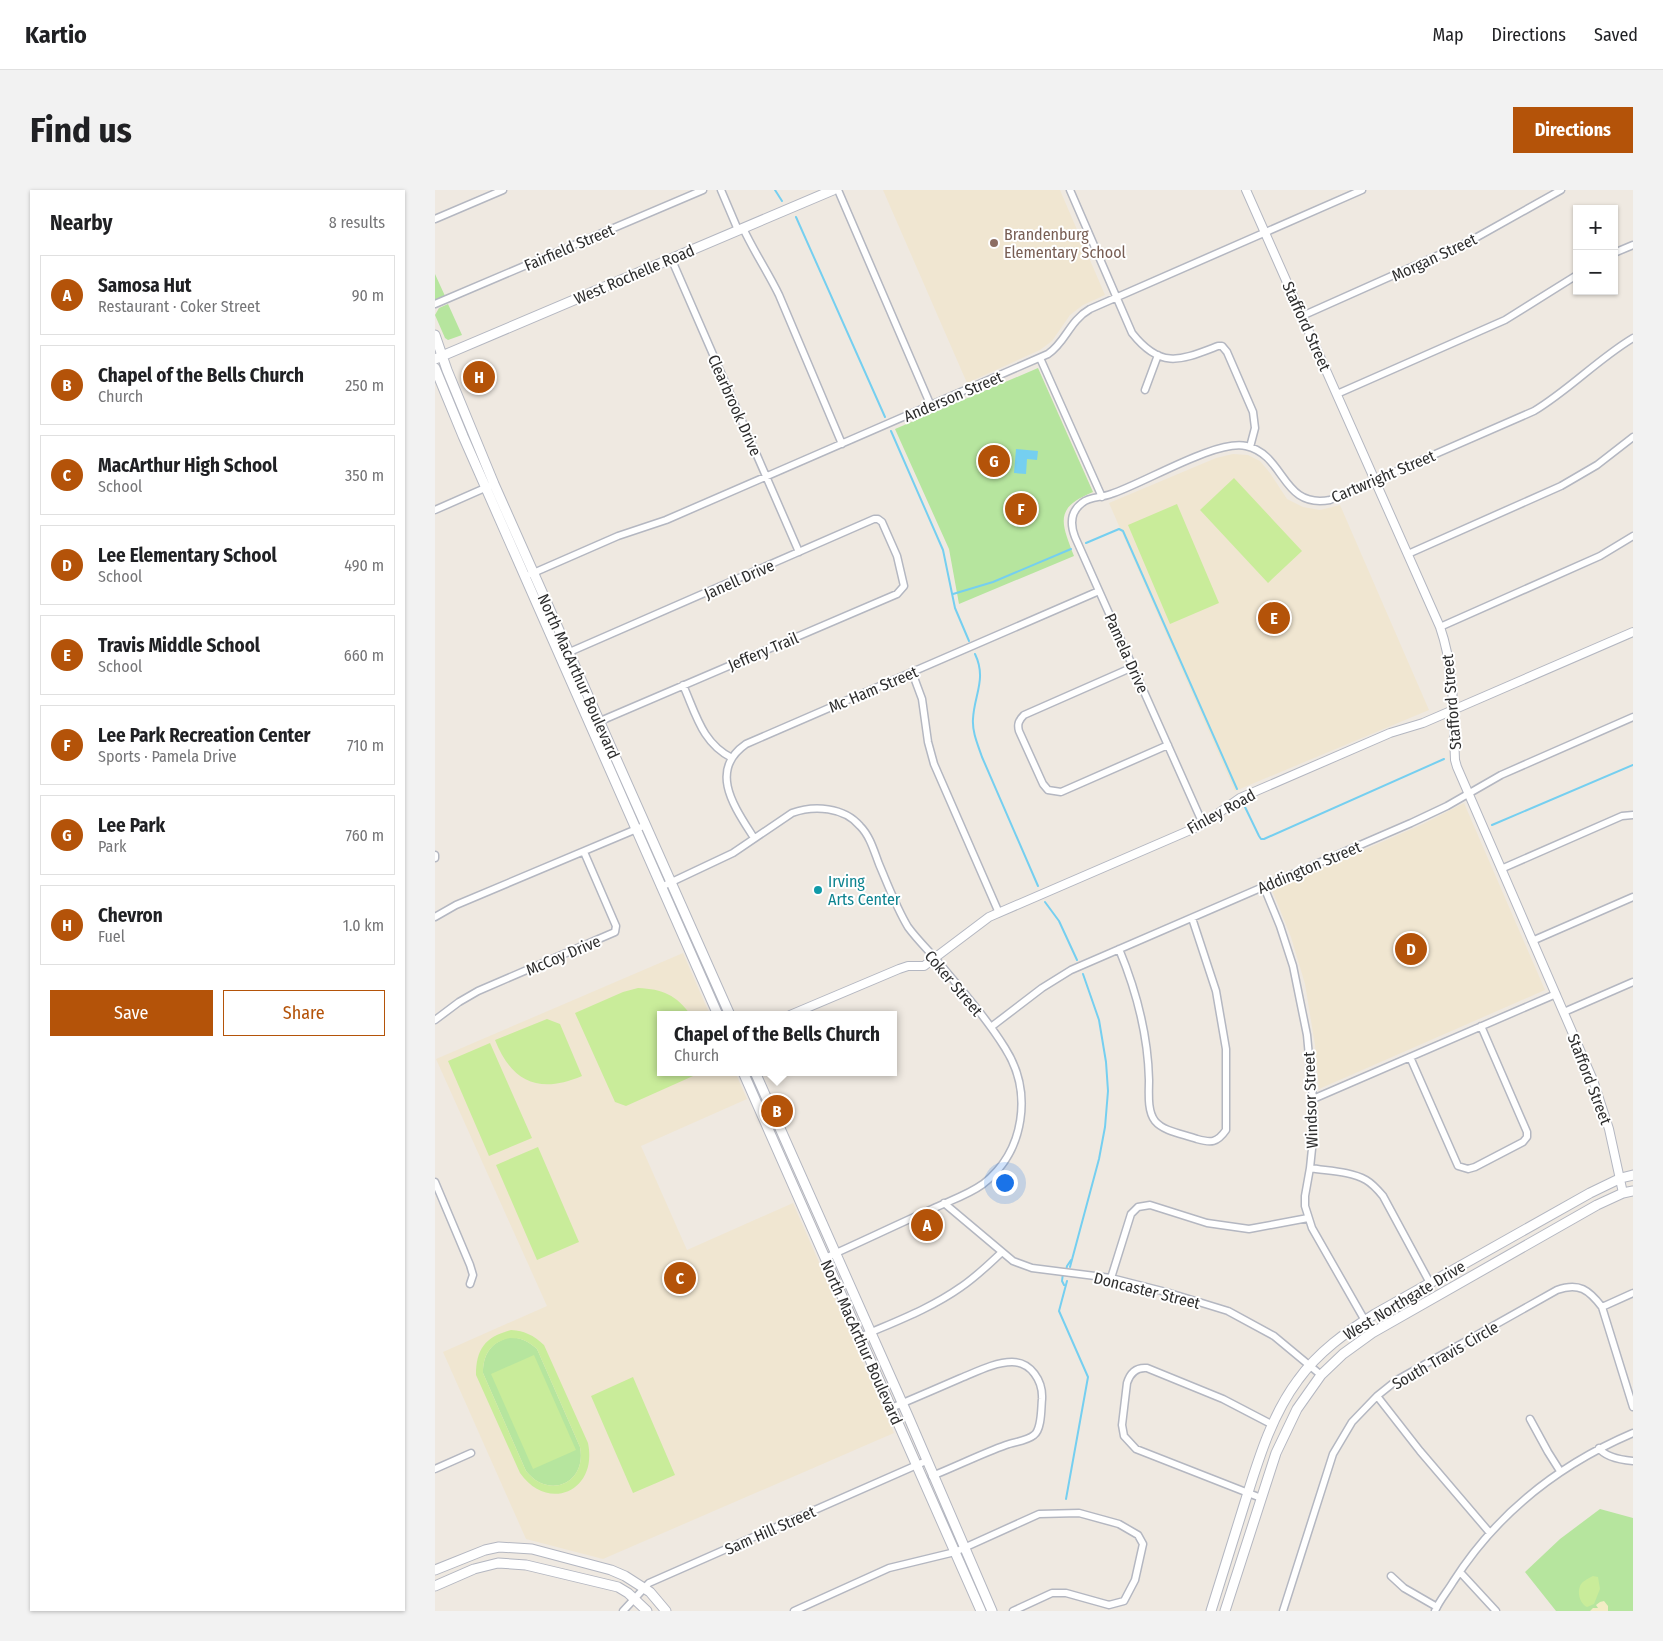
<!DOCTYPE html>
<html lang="en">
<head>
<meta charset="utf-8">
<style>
	:root { --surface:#fff; --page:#f2f2f2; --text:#202124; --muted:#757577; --line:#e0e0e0; --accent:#b45309 }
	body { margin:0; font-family:"Fira Sans Condensed",sans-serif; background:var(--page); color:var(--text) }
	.controls { position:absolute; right:15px; top:15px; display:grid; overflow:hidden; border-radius:0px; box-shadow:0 1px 4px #0004 }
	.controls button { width:45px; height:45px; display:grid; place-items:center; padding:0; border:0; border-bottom:1px solid var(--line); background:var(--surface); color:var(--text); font:25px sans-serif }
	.you { position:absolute; left:569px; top:992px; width:18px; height:18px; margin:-12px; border:4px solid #fff; border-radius:50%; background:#1a73e8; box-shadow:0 0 0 8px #1a73e833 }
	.badge { display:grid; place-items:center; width:32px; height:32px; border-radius:50%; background:var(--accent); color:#fff; font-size:16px; font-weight:700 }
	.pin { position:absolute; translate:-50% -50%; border:2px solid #fff; box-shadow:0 1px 5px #0006 }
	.popup { position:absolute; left:222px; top:821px; width:240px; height:65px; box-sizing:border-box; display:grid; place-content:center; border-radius:0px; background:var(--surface); filter:drop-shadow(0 1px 4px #0005); font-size:16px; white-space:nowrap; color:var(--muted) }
	.popup b { font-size:19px; color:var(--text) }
	.popup::after { content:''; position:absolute; left:50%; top:100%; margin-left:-10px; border:10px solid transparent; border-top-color:var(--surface) }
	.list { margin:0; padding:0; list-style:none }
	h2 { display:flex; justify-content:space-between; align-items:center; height:65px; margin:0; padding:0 20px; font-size:21px }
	h2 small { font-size:16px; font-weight:400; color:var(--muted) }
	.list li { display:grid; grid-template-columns:32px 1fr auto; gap:15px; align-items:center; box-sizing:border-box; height:80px; margin:0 10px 10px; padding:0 10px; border:1px solid var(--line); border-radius:0px }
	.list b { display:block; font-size:19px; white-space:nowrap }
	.list p { margin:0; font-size:16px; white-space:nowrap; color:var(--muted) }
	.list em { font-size:16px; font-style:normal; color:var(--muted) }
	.actions { display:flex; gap:10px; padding:15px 20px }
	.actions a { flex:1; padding:11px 0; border:1px solid var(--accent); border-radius:0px; text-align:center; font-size:18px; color:var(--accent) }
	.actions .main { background:var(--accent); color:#fff }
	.map { position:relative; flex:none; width:1198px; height:1421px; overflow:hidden; border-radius:0px }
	header { display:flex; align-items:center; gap:30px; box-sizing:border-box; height:70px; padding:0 25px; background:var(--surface); border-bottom:1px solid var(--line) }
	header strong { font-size:24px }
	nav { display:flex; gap:28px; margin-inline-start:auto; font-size:18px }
	.intro { display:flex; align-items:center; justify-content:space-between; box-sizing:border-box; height:120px; padding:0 30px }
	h1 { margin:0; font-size:35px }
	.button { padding:12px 22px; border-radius:0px; background:var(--accent); color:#fff; font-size:18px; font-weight:700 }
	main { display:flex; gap:30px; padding:0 30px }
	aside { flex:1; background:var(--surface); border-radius:0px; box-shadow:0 1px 4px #0004 }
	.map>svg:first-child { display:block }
	.education { fill:#f0e6d1 }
	.green { fill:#b6e59e }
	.sand { fill:#f3ecc5 }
	.pitch { fill:#c9ec9a; fill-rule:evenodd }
	.water { fill:#75cff0 }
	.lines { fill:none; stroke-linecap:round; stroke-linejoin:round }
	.stream { stroke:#75cff0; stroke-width:2 }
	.minor-casing { stroke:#b4b7c1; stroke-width:9 }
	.tertiary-casing { stroke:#b4b7c1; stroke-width:10 }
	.secondary-casing { stroke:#b4b7c1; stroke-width:11 }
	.minor { stroke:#fff; stroke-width:6 }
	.tertiary { stroke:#fff; stroke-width:8 }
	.secondary { stroke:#fff; stroke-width:9 }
	.education-dot { fill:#8d6e63; stroke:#fff; stroke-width:2 }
	.culture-dot { fill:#0f9aa8; stroke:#fff; stroke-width:2 }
	.labels { text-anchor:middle; stroke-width:4; stroke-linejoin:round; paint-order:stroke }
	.education-label { font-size:16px; fill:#785e54; stroke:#fff; text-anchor:start }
	.street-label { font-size:16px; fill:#2e2e2e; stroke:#fff }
	.culture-label { font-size:16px; fill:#0d838f; stroke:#fff; text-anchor:start }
</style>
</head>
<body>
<header>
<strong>Kartio</strong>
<nav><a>Map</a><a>Directions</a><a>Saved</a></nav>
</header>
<div class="intro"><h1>Find us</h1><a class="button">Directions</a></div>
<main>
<aside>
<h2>Nearby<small>8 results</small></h2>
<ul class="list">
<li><span class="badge">A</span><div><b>Samosa Hut</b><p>Restaurant · Coker Street</p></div><em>90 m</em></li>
<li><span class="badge">B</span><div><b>Chapel of the Bells Church</b><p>Church</p></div><em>250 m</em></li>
<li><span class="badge">C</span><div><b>MacArthur High School</b><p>School</p></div><em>350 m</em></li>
<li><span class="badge">D</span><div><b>Lee Elementary School</b><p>School</p></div><em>490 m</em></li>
<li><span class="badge">E</span><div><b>Travis Middle School</b><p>School</p></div><em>660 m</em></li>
<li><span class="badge">F</span><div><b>Lee Park Recreation Center</b><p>Sports · Pamela Drive</p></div><em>710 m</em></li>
<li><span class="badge">G</span><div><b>Lee Park</b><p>Park</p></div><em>760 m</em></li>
<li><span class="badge">H</span><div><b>Chevron</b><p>Fuel</p></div><em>1.0 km</em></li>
</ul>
<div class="actions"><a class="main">Save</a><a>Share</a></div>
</aside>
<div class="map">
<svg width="1198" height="1421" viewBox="0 0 1198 1421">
	<rect width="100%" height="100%" fill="#efe9e1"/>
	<path class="education" d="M448,0H625L670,105L648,115L635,125L617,151L605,160L532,193Z
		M798,264L813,265L825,271L835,283L852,309L868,317L885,320L905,315L994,520L800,601L674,313L781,268Z
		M1029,613L1110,800L884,899L880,855L870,794L856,747L837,700L988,634Z
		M248,763L275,825H226V882H300L312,909L206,956L252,1060L358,1013L459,1243L168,1369L91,1349L8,1162L112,1116L1,869Z"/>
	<path class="green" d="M0,84L10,106L0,110Z
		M13,114L27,145L13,150L10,148L0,125L4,118Z
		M603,178L658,302C619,318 626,332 639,366L524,414L514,359L460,239Z
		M75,1147C87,1148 93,1151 102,1159L145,1257C152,1293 114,1310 91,1281L48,1183C48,1163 57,1152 75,1147Z
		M1165,1319L1198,1328V1421H1121L1090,1382L1125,1349Z"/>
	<path class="sand" d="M1169,1411L1173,1416V1421H1155L1158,1418H1163L1161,1415L1165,1412Z"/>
	<path class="pitch" d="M799,288L867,361L833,393L765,320Z
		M742,314L784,413L735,434L693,335Z
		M203,798C228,799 241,805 256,825H226V882H267L191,916L180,912L140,823L188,802Z
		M112,829L125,834L147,886C105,904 77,893 60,850Z
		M55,853L97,948L54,966L13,871Z
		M103,957L144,1052L102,1070L61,975Z
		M76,1140C90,1141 98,1145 109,1155L153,1253C163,1301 113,1323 85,1283L41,1185C41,1159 50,1147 76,1140ZM75,1148C87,1148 93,1151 102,1159L145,1257C152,1293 114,1310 91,1281L48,1183C48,1163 57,1152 75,1148Z
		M99,1165L141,1260L98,1279L56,1184Z
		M198,1187L240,1285L198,1303L156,1206Z
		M1158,1386L1163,1387L1165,1399L1159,1414L1152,1417C1145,1414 1142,1403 1145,1396C1147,1391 1154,1388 1158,1386Z"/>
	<path class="water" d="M581,259L603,261L602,270L592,269L591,284L579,283Z"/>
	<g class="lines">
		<path class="stream" d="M340,0L347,11
			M361,27L450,227
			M456,241L508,360L520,418L534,451
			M651,353L684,339L688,341L802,599
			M518,404L558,392L636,359
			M540,464C552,489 539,505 538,529C537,542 543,555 547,567L603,696
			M810,617L824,646L826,649H829L1009,569
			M1057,635L1198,575
			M610,712L624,731L642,770
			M635,1077L664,969L670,937L673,901L671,872L664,830L648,784
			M631,1081L632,1076L636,1070
			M628,1083L627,1091L629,1095
			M631,1309L653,1187L624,1121L632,1091"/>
		<defs>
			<path id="minor" d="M286,0L303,40
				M403,0L496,216
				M635,0L697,143C726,180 746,170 783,156H787L792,162L818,222L820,238L815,257
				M0,29L68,0
				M308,38C319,62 333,82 344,105L407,254
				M1179,63L1198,55
				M236,68L364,362
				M0,114L268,0
				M867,126L1035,51L1126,0
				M605,168L667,307
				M710,200L723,165
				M902,204L1070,130L1142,85
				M0,320L59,294
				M973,364L1126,296L1162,275L1198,247
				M96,384L183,346L231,330L613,164C631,152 634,131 655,119L927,0
				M1005,437L1165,366L1198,346
				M130,464L439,329H443L447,332L462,366L469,396L462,404L156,535
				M698,477L589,525C584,530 582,534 584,541L608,594L613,600L626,602L733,555
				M477,482L487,509L493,552L499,574L564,723
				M248,495C261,524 267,553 297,568
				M768,634L640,347C635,334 635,322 647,313C655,306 666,308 676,304C708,294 781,249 811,256C851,265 846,319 895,310L1099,221C1134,200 1163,169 1198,148
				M319,648C301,619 272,581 311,554L664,401
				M0,665V668
				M1066,679L1187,626L1198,625
				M226,697L298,663L357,623C379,615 409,617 425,636C435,646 439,661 444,674C453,695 461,717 473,737C481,748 491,758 500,768C524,797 550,826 570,858C598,902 590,961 548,994C533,1005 514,1011 497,1019C461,1035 426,1052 390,1068
				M829,697L845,736L858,776L872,845L878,909V949L875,978L870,1006V1016L877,1038L937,1143
				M0,727L21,715L211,635
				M1097,751L1198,707
				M684,759C701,800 713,845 714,890C714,902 712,921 720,931C729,942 749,944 762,949C776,953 782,953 791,940V859L781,801L757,728
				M1129,822L1198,792
				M0,830L24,812L43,801L180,742L181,736L149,662
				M556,837L607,798L636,780L976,633L1012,616L1066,585L1198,527
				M975,867L1023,976L1033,979L1040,977L1088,952L1092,947V942L1046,836
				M878,909L1121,804
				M875,978C893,981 915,981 931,990C938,994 943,1000 948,1006L995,1093
				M0,992L35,1075L38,1085L35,1094
				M509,1013L578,1071L597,1078L676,1088L731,1102L793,1121L839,1146L886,1185
				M676,1088L696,1024L703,1017L715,1015L772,1033L814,1039L873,1028
				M1167,1117L1198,1103
				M425,1147C459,1132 495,1119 526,1097C541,1087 554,1074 567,1062
				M942,1206L985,1261L1055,1343
				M456,1218C480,1208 503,1198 526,1188C541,1182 560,1172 577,1172C596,1172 608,1191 607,1209C606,1218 607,1239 599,1245C592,1251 579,1252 571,1255C546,1264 522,1276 497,1286
				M1095,1229L1113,1262L1125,1281
				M1164,1258C1170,1267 1187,1270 1198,1271
				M0,1279L36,1263
				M826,1308L701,1259L689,1246L687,1235L692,1193C695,1183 701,1177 712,1178L788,1209L838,1235
				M1025,1382L1061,1421
				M956,1386L969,1398L1002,1417
				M188,1421L214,1393L491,1271
				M359,1421L454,1378L520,1362L604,1324L644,1323L684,1334L703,1345L708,1354L700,1390L689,1411L674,1415L631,1403H617L578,1421
				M848,1421L898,1264L917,1232L942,1206L962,1190L1122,1100C1144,1092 1154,1100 1167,1117L1198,1217
				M1000,1421C1004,1411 1012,1402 1018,1392C1062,1323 1123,1275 1198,1243"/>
			<path id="tertiary" d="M811,0L1005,437C1020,480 1018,525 1020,570L1022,577L1158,890L1174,939L1188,1003
				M355,825L464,779L473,776H489L554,727L760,638L768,634L805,608L955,543L988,533L1198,442"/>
			<path id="secondary" d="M0,145L12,180L59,294L295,825
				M0,169L398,0
				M0,178L28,246L283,825
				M308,882L546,1421
				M320,882L473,1226L557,1421
				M0,1380L50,1360L64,1357L97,1359L176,1380L190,1386L215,1402L231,1421
				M0,1396L39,1379L63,1373L91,1375L183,1397L193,1403L212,1421
				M776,1421C787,1385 799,1348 810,1312C823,1271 836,1226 863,1190C883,1162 911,1142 940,1124L1155,1003L1186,988L1198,985
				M790,1421L841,1263L862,1219L886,1185L908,1164L937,1143L1162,1015L1188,1003L1198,1001"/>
		</defs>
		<use href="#minor" class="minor-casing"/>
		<use href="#tertiary" class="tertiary-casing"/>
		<use href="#secondary" class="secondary-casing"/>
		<use href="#minor" class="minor"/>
		<use href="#tertiary" class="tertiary"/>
		<use href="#secondary" class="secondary"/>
	</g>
	<circle class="education-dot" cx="559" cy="53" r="5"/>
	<circle class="culture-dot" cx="383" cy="700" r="5"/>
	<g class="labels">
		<g class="education-label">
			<text x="569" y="50">Brandenburg<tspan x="569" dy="18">Elementary School</tspan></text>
		</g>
		<g class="street-label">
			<text transform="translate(134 57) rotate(-23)" y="6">Fairfield Street</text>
			<text transform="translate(999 67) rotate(-25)" y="6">Morgan Street</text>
			<text transform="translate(199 84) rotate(-23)" y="6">West Rochelle Road</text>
			<text transform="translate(872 136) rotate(66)" y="6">Stafford Street</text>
			<text transform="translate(518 206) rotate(-23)" y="6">Anderson Street</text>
			<text transform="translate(300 215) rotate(66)" y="6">Clearbrook Drive</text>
			<text transform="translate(948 286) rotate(-23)" y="6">Cartwright Street</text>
			<text transform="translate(304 389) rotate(-24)" y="6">Janell Drive</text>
			<text transform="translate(328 461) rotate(-23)" y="6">Jeffery Trail</text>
			<text transform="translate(692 463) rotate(66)" y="6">Pamela Drive</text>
			<text transform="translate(144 486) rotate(66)" y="6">North MacArthur Boulevard</text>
			<text transform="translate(438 499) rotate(-23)" y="6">Mc Ham Street</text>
			<text transform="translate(1016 512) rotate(-95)" y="6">Stafford Street</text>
			<text transform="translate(786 621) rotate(-29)" y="6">Finley Road</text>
			<text transform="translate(874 677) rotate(-23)" y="6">Addington Street</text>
			<text transform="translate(128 765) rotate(-23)" y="6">McCoy Drive</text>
			<text transform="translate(519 793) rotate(50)" y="6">Coker Street</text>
			<text transform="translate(1155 889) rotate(69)" y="6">Stafford Street</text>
			<text transform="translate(875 910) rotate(-92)" y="6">Windsor Street</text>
			<text transform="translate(712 1100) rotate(14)" y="6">Doncaster Street</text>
			<text transform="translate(969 1110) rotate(-31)" y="6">West Northgate Drive</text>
			<text transform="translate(427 1152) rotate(66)" y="6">North MacArthur Boulevard</text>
			<text transform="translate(1010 1165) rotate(-30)" y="6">South Travis Circle</text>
			<text transform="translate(335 1340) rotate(-24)" y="6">Sam Hill Street</text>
		</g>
		<g class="culture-label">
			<text x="393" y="697">Irving<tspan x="393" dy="18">Arts Center</tspan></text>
		</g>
	</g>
</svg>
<div class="controls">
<button>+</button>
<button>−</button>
</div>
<div class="you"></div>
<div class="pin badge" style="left:492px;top:1035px">A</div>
<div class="pin badge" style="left:342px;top:921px">B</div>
<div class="popup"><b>Chapel of the Bells Church</b>Church</div>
<div class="pin badge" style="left:245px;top:1088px">C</div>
<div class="pin badge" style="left:976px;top:759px">D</div>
<div class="pin badge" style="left:839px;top:428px">E</div>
<div class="pin badge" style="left:586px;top:319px">F</div>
<div class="pin badge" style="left:559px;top:271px">G</div>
<div class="pin badge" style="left:44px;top:187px">H</div>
</div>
</main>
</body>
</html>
